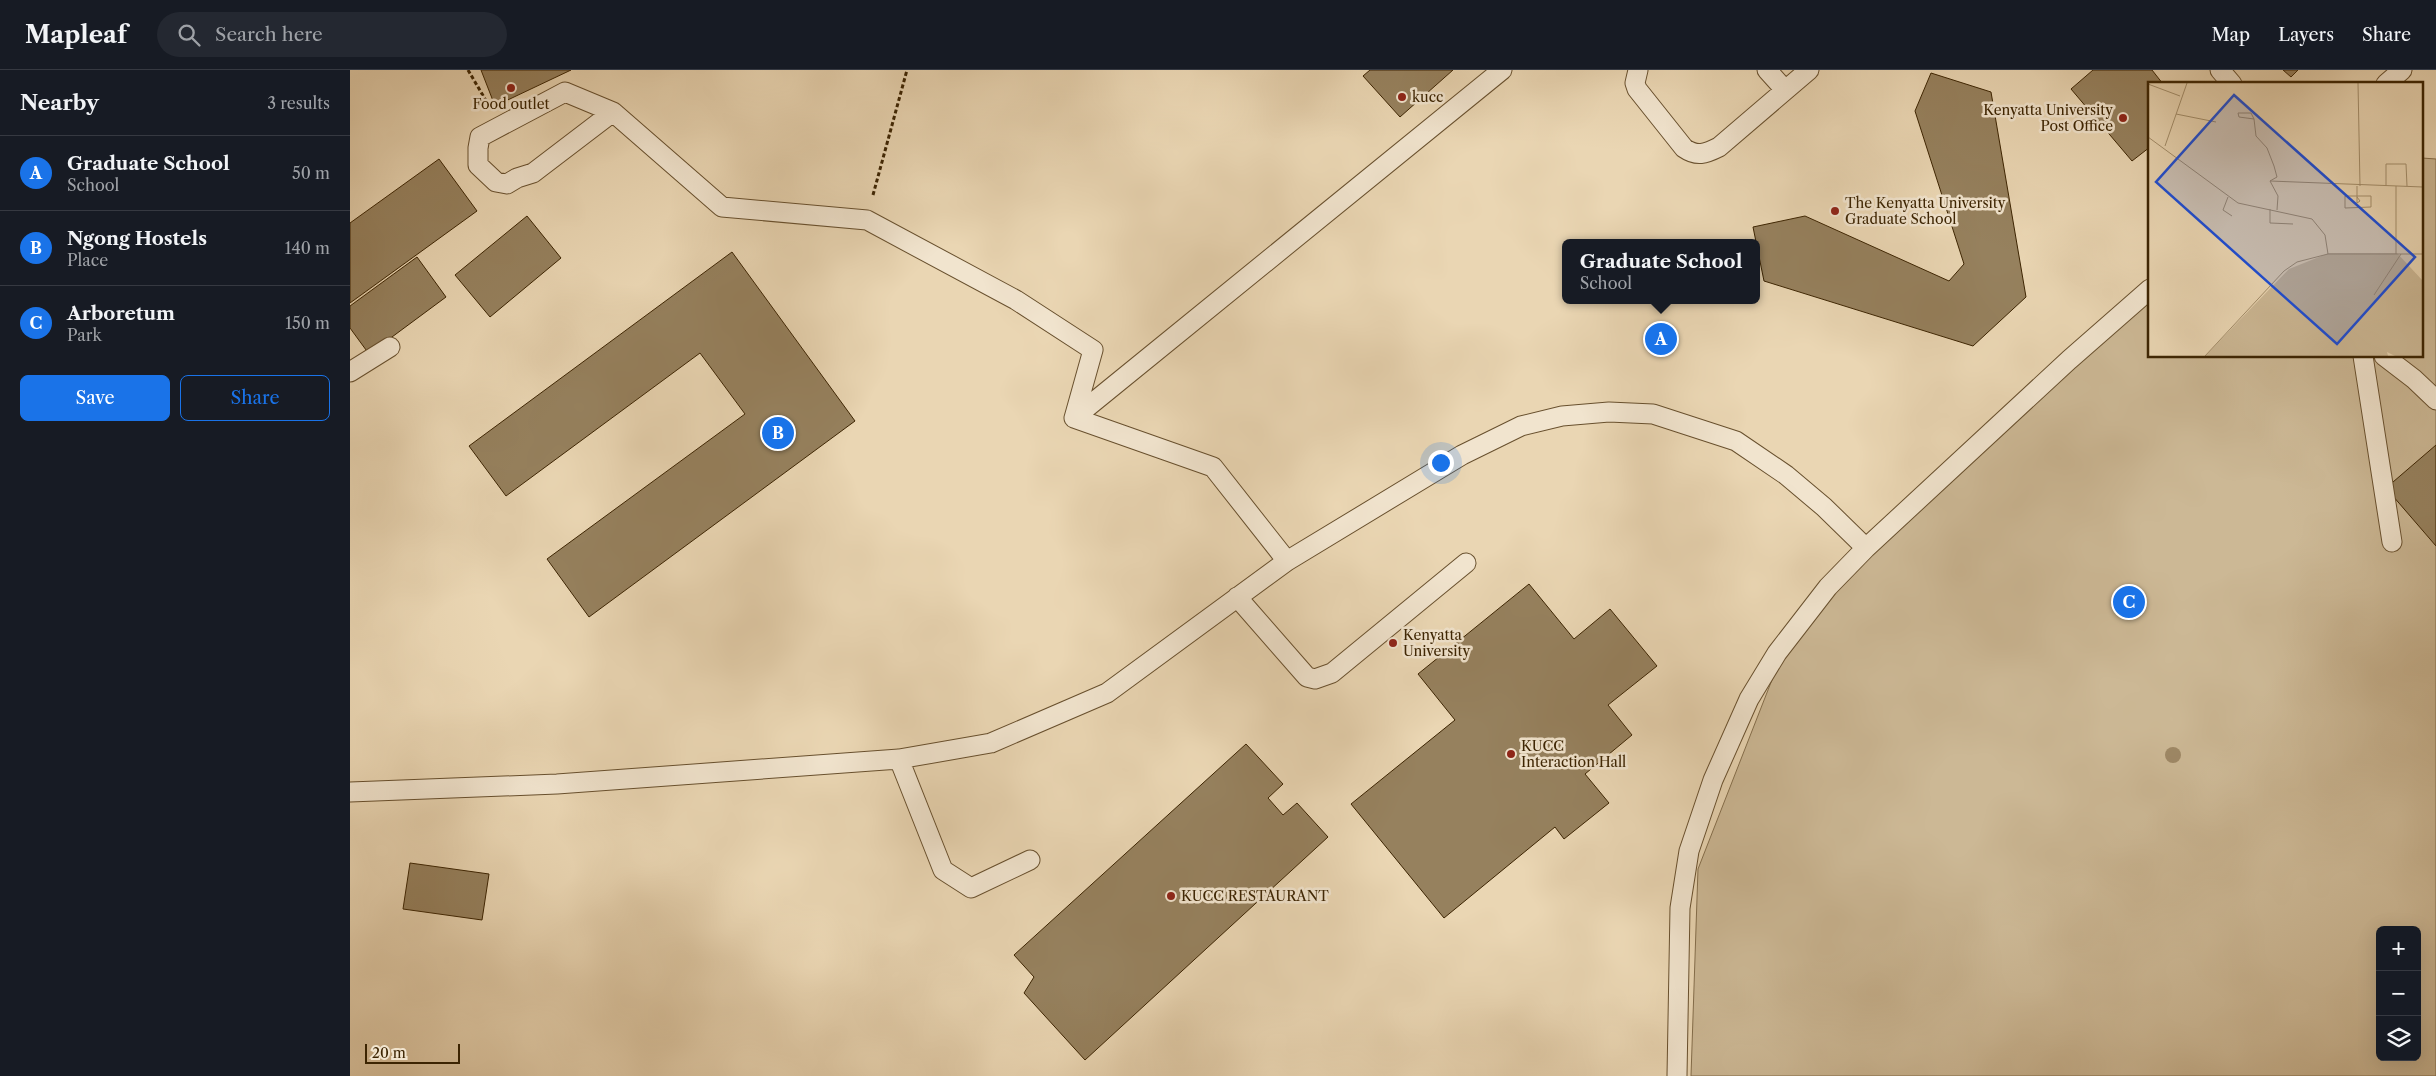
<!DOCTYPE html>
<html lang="en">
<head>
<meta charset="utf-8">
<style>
	:root { --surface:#171b24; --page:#242831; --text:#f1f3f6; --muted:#9ea1a6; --line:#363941; --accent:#1a73e8 }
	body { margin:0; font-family:"Libre Caslon Text",serif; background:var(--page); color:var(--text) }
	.controls { position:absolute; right:15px; bottom:15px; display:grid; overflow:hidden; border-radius:8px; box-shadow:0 5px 20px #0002 }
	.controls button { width:45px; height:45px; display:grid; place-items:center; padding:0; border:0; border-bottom:1px solid var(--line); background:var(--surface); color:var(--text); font:25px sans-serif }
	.scale { position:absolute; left:15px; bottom:12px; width:95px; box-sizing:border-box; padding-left:5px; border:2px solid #3c2402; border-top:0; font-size:14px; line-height:18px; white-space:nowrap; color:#3c2402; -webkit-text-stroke:4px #f1e4ce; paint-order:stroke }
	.you { position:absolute; left:1090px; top:392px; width:18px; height:18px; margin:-12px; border:4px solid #fff; border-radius:50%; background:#1a73e8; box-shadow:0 0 0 8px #1a73e833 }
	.badge { display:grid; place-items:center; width:32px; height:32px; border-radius:50%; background:var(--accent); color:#fff; font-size:16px; font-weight:700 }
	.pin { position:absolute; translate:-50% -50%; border:2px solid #fff; box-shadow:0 1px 5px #0006 }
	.popup { position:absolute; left:1212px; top:169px; width:198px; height:65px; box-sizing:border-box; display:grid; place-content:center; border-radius:8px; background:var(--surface); filter:drop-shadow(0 1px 4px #0005); font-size:16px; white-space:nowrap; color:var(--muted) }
	.popup b { font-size:19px; color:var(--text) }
	.popup::after { content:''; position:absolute; left:50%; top:100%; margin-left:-10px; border:10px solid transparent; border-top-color:var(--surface) }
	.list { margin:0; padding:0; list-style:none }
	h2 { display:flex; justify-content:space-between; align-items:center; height:65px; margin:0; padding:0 20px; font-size:21px }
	h2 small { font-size:16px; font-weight:400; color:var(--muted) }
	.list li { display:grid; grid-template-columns:32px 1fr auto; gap:15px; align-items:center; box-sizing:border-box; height:75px; padding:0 20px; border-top:1px solid var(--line) }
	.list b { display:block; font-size:19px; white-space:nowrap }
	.list p { margin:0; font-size:16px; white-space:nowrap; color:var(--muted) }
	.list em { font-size:16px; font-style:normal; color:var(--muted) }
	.actions { display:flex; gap:10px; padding:15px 20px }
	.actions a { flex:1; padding:11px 0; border:1px solid var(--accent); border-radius:8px; text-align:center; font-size:18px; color:var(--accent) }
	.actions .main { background:var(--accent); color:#fff }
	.icon { flex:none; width:28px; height:28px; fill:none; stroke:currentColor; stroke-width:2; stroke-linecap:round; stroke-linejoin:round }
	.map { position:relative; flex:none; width:2086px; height:1006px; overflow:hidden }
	header { display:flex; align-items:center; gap:30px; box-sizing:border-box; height:70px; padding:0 25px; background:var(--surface); border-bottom:1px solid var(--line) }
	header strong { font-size:24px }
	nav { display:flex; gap:28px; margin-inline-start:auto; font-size:18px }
	.search { width:350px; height:45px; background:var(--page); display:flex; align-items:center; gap:12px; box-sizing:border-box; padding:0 18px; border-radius:28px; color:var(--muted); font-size:19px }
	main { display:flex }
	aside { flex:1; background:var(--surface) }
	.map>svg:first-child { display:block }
	.green { fill:#ccb895; stroke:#846e4c; fill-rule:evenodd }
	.building { fill:#96815e; stroke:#3c2402 }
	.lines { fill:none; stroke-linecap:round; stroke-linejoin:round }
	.service-casing { stroke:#68502e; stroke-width:21 }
	.path { stroke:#3c2402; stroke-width:3; stroke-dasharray:4 2.5; stroke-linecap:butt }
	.service { stroke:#f1e4ce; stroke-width:19 }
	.tree { fill:#9e8866 }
	.poi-dot { fill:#8f2418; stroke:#f1e4ce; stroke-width:2 }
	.labels { text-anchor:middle; stroke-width:5; stroke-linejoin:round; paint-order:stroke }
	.poi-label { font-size:14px; fill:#3c2402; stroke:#f1e4ce; text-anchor:start }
	.inset-road { fill:none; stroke:#a48f6c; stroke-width:1 }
	.view { fill:#1d4ed8; fill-opacity:0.15; stroke:#1d4ed8; stroke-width:2.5 }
	.inset-edge { fill:none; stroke:#3c2402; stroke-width:2.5 }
</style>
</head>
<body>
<header>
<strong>Mapleaf</strong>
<div class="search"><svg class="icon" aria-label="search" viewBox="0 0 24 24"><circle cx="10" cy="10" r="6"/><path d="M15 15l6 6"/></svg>Search here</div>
<nav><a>Map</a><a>Layers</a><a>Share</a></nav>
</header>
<main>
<aside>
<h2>Nearby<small>3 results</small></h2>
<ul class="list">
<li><span class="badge">A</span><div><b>Graduate School</b><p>School</p></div><em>50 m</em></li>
<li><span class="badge">B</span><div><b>Ngong Hostels</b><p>Place</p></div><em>140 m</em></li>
<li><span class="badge">C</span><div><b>Arboretum</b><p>Park</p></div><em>150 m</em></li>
</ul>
<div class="actions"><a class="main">Save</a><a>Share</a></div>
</aside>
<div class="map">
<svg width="2086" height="1006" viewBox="0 0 2086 1006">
	<rect width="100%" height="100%" fill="#ead6b3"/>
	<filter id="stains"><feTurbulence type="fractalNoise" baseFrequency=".004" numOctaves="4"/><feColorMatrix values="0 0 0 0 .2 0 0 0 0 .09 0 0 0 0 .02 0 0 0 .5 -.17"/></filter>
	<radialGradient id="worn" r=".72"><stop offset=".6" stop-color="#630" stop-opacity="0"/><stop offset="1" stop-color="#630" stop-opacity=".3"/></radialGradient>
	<path class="green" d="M2072,88L2086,89V1006H1341L1348,799L1427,597L1515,467L1800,209V286H2072ZM2030,860H2067V987H2030Z"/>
	<path class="building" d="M131,0H221L145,36Z
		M1020,0H1103L1050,47L1013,6Z
		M1743,0H1802L1813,14H1800V77L1782,91L1721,19Z
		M1933,0H1948L1941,7Z
		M1581,3L1641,22L1676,227L1623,276L1414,211L1403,157L1455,146L1599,211L1614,194L1565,41Z
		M89,89L127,141L0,233V153Z
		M177,146L211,188L140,247L105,205Z
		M382,182L505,351L239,547L197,489L395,344L350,283L156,426L119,376Z
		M67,187L96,227L19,284L0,258V236Z
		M2086,375V476L2036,418Z
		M1179,514L1224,569L1260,539L1307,596L1258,635L1282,665L1235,704L1259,733L1214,769L1205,757L1094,848L1001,734L1105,650L1068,604Z
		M896,674L933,714L918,728L933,745L947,733L978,767L735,990L674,923L684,907L664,885Z
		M60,793L139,804L132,850L53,839Z"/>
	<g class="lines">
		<defs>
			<path id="service" d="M1288,0L1285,13L1287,19L1334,78C1347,87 1355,84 1369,77L1459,0
				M1417,0L1435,20
				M1870,0L1882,14
				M2036,14L2052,0
				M263,42L183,103L167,108L157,114L146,112L128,95V78L130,67L215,22L263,42L372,137L517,150L666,230L743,280L724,348
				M2013,286L2042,472
				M2034,286L2064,309L2086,330
				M0,302L40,277
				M724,348L1152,0
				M724,348L863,397L937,491
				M887,527L957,607L965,609L982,603L1116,493
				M549,689L593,800L621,818L680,790
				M0,722L207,714L549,689L641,673L757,623L937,491L1112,385L1171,356L1212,346L1259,342L1303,344L1386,371L1436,405L1474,437L1516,478
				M1327,1006L1330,838L1339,781L1363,710L1399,629L1427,583L1478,517L1516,478L1719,290L1800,219"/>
		</defs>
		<use href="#service" class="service-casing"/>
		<path class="path" d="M118,0L138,34
			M523,125L557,0"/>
		<use href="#service" class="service"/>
	</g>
	<circle class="tree" cx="1823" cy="685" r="8"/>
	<g class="poi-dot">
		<circle cx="161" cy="18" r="5"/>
		<circle cx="1052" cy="27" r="5"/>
		<circle cx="1773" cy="48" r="5"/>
		<circle cx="1485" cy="141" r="5"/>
		<circle cx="1043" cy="573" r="5"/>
		<circle cx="1161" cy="684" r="5"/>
		<circle cx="821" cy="826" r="5"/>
	</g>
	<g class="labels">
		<g class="poi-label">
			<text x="1062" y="32">kucc</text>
			<text x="161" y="39" text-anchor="middle">Food outlet</text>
			<text x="1763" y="45" text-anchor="end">Kenyatta University<tspan x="1763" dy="16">Post Office</tspan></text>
			<text x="1495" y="138">The Kenyatta University<tspan x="1495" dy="16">Graduate School</tspan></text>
			<text x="1053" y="570">Kenyatta<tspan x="1053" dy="16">University</tspan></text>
			<text x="1171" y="681">KUCC<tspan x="1171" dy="16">Interaction Hall</tspan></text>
			<text x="831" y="831">KUCC RESTAURANT</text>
		</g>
	</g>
	<g transform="translate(1798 12)">
		<rect width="275" height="275" fill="#ead6b3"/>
		<path d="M181,171H249L275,199V274H247L239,270L240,274H57L141,187Z" fill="#ccb895"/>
		<path class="inset-road" d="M210,1L212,104M0,2L32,14M28,32L68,40M106,37L91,35L90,31H103L106,37L108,54L119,66L126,84L129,95L122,99M0,55L90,121L164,137L177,153L180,172M17,64L39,1M122,99L275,105M122,99L130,114L129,128M209,104V121L212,119L209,115M238,104V82H258L259,104M197,114H223V125L197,126ZM80,115L75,128L84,134M122,127V141L145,142M248,172V104M226,213L253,172M57,274L136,189L149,180L180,172H275"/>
		<path class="view" d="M86,13L267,175L189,262L8,100Z"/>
		<rect width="275" height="275" class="inset-edge"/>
	</g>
	<rect width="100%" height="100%" filter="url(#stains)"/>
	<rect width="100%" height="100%" fill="url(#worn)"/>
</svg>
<div class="controls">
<button>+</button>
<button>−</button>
<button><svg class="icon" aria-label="layers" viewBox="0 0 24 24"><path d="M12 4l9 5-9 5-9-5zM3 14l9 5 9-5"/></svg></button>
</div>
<div class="scale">20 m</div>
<div class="you"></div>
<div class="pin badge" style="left:1311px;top:269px">A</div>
<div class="popup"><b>Graduate School</b>School</div>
<div class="pin badge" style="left:428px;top:363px">B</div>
<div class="pin badge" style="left:1779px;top:532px">C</div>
</div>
</main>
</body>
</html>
